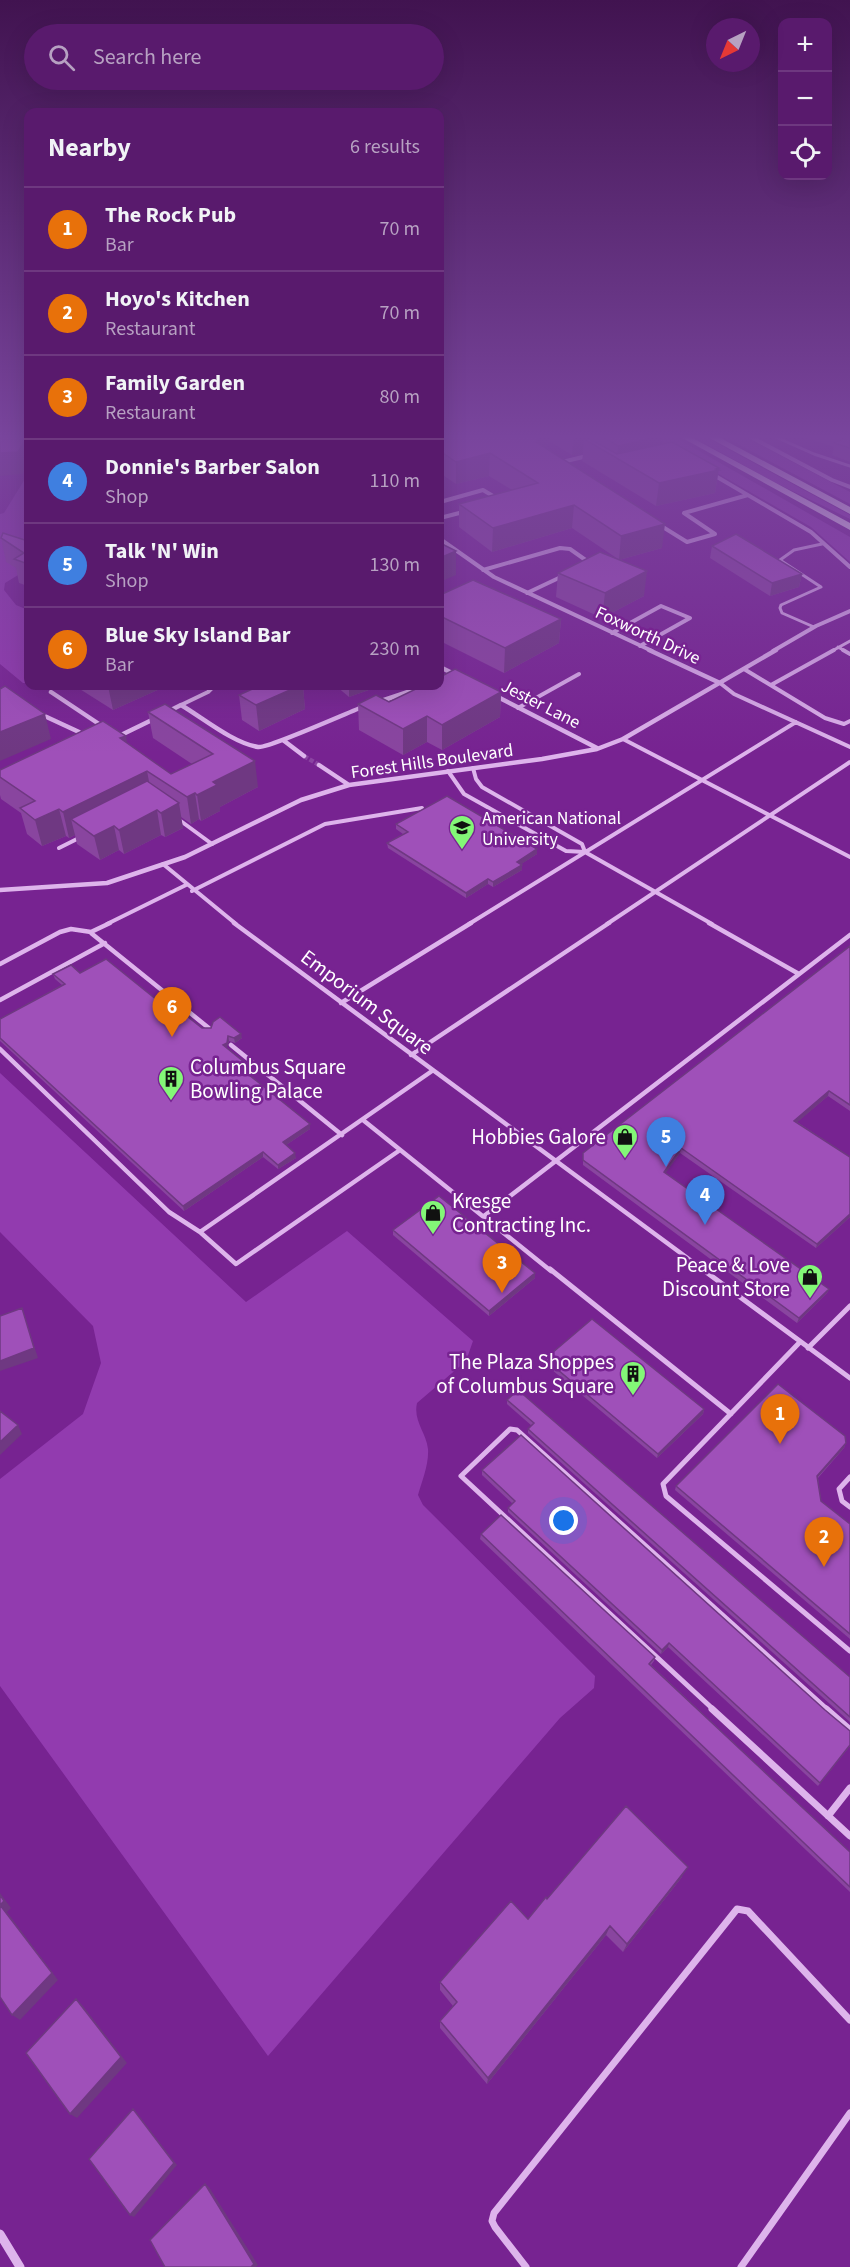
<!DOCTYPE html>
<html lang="en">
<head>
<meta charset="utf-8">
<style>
	:root { --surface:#591a6d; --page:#622775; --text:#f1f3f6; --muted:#b7a1c2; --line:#6e3880; --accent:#83f777 }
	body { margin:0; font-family:"Source Sans 3",sans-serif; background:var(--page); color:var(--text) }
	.controls { position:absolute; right:18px; top:18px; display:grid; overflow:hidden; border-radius:12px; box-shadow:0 6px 24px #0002 }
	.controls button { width:54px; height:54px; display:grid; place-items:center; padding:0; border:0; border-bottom:2px solid var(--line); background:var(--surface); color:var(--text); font:30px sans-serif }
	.compass { position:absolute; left:706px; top:18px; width:54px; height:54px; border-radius:50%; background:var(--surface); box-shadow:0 6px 24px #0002; rotate:223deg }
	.you { position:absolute; left:564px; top:1521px; width:21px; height:21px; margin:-15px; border:4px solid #fff; border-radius:50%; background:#1a73e8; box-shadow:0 0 0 9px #1a73e833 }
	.badge { display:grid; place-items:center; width:39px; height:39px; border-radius:50%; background:var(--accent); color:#fff; font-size:20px; font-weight:700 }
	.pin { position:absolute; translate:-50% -50px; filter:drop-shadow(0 2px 3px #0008) }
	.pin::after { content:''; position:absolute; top:32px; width:21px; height:18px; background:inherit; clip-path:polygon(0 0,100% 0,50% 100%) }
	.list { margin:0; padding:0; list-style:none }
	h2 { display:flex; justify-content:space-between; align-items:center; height:78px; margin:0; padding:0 24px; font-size:26px }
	h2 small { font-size:20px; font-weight:400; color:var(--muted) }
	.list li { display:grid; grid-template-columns:39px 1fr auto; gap:18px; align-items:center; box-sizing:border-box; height:84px; padding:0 24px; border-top:2px solid var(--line) }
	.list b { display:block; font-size:22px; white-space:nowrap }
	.list p { margin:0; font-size:20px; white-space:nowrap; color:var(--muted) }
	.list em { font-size:20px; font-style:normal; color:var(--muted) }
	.icon { flex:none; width:33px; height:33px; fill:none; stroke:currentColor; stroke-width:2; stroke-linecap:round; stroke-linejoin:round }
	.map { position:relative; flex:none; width:850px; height:2267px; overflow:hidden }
	.search { position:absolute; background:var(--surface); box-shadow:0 6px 24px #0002; left:24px; top:24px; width:420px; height:66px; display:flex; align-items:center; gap:15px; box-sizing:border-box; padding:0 21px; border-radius:33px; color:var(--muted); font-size:22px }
	.panel { position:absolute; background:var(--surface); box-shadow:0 6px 24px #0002; left:24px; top:108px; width:420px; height:582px; border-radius:12px }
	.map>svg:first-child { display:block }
	.green { fill:#923baf }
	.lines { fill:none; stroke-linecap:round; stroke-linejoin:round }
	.street-tunnel { stroke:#8b44a2; stroke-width:4.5; stroke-dasharray:4.5 2; stroke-linecap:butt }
	.lane-far4 { stroke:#deb4ec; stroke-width:3 }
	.lane-far3 { stroke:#deb4ec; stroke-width:4 }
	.lane-far2 { stroke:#deb4ec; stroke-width:4.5 }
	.lane-far1 { stroke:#deb4ec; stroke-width:5 }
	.lane { stroke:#deb4ec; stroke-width:7 }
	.street-far2 { stroke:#deb4ec; stroke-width:4 }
	.street-far1 { stroke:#deb4ec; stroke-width:4.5 }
	.street { stroke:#deb4ec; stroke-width:9 }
	.primary { fill:#fefaff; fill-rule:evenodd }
	.wall { fill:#89459f }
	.shaded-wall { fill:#6f3882 }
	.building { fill:#9f50b9; stroke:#6f3882; stroke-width:1.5 }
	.labels { text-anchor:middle; stroke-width:5; stroke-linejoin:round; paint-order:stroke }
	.far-street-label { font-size:18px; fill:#fff; stroke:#772391 }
	.far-poi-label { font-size:18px; fill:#fff; stroke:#772391; text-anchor:start }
	.street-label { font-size:21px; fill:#fff; stroke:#772391 }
	.poi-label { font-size:21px; fill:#fff; stroke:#772391; text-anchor:end }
</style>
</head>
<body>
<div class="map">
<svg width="850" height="2267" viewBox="0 0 850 2267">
	<rect width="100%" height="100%" fill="#772391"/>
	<path class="green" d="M651,435H671L850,537V562L811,527Z
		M690,435H702L850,515V519L774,482Z
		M721,435H741L850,492V504Z
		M28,474V569L5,583L4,590L16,605L28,610V683H23L0,664V514L4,513Z
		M0,1073L246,1302L347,1231L473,1341L466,1361L417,1403C413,1421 426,1432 428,1449C429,1464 422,1481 418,1495L423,1505L595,1676L594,1688L560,1718L268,2056L0,1686V1479L83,1414L101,1363L93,1326L0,1232Z"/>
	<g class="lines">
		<path class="street-tunnel" d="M304,756L319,765"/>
		<path class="lane-far4" d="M771,435L814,454L850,466
			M814,627L782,613L780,608L781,605L821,587L780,560L794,550L822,544
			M838,647L845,651
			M832,651L850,641"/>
		<path class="lane-far3" d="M843,650L850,654
			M744,669L825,718L844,724L850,721
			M720,683L734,694L850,747
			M771,685L834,650
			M181,705L208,692L214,686
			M518,708L579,674
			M623,739L850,857
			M473,768L476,779L482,787L582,844L585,852
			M448,771L464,794L566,851L585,852L712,924
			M178,819L212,844
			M59,848L79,838
			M163,864L236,924
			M192,891L325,824L422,808
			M107,924L186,885
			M469,924L796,722
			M607,924L850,762"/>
		<path class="lane-far2" d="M234,923L705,1271
			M709,923L799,974
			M91,933L210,1029
			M0,964L60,932L71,929L91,932L110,923
			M0,1000L105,943
			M341,1003L471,923
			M231,1045L342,1135
			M0,1049L169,1212L200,1232
			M411,1055L609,923
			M363,1120L551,1271
			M400,1150L236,1264L200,1232L432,1071
			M484,1216L850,935"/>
		<path class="lane-far1" d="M550,1269L731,1414
			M702,1269L850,1378
			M800,1342L663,1484L666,1496L850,1651
			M808,1348L850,1306
			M850,1477L839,1489L842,1501L850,1507
			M714,1710L461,1476L510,1429L517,1430L828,1710"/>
		<path class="lane" d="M712,1709L850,1836
			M826,1709L850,1730
			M828,1816L850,1788
			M526,2267L495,2227L492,2221L494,2213L737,1909L748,1911L850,2020
			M741,2267L850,2113"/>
		<path class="street-far2" d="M747,435L832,480L850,487
			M564,463L562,462L587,456L590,458
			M712,474L811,532L850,567
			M440,502L483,490L498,499
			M440,518L467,511
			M658,524L687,542L715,534L684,513L748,495
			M440,539L494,577L652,651
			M483,570L560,548L570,549L587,561L585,565
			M527,593L563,576
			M612,633L661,606L690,618L640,646
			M773,651L816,626L850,611"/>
		<path class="street-far1" d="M649,650L720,683
			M440,667L456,675
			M51,692L105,728
			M494,695L597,748
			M378,702L426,686
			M167,712L181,705C203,718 233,743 258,747C267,749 349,712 365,706
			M38,713L79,732L81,739
			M116,735L119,736L156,718
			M283,740L304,756
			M319,765L349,785
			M0,890L107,883L185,857L301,800L349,785L542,759L597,749L623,739L776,650"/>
		<path class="street" d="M0,2234L20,2267"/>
		<path class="primary" d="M677,435H687L850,523V530Z
			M704,435H715L850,507V514Z"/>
	</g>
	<path class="wall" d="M440,435H660V445L719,468L715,493L656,506L582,461L583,454L572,455L549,441L545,447L662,548L619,560L644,596L602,618L556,597L558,573L618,559L572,528L492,552L459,527V504L512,490L489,476L456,484L440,473Z
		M798,435H850V462L832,455L834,447Z
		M1,538L28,541V586L19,583L16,568L6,562Z
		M712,546L802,574L799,587L770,596L710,558Z
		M440,595L561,619L559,643L504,673L440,641Z
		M75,686H162V688L113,710Z
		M259,686H303L305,709L259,731L242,720L239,695Z
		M336,686H380L349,697Z
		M501,692L500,717L442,750L427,742L403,755L359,730L358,704Z
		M165,704L258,787L220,807V811L201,821L199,819L191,824L181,817L183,828L165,837L161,835L124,854L119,850L100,860L77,844L75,835L69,838L66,836L42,846L27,834L21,813L1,799L0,795V770L127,743L171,774L192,764L153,738L148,712Z
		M396,824L537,849V854L521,864L522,870L493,887L488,884L466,898L388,848L387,843L403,834L396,829Z
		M850,946V1111L828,1096L797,1122L850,1157V1217L816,1248L680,1153L665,1173L829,1289L827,1293L797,1323L583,1165V1153Z
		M80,973L172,1012L202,1028L242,1038L235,1043L229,1041L226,1048L249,1066V1071L246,1073L310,1129L286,1145L296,1158L278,1169L263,1157L184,1211L0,1041V1019L62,985L55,979L53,974Z
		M393,1230L535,1278L489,1316L393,1235Z
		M545,1359L704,1409L703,1414L657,1458L545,1364Z
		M507,1400L850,1677V1722L528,1433V1429L532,1426L507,1404Z
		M846,1443L844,1448L818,1478L821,1501L850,1524V1639L675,1490L676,1486Z
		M482,1470L825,1710L849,1731L850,1746L818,1786L668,1647L661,1654L508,1512V1508L513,1504L482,1475Z
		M481,1534L655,1657L654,1661L651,1665L850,1852V1892L480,1539Z
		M682,1877L623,1952L606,1935L487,2084L440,2028V2021L453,2006L440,1990V1982L528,1919L547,1899Z"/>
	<path class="shaded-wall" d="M28,435V464L22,474L0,476V453Z
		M540,435H549V441L535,464L536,442Z
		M574,435H591L590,443L584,439L583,454L572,455Z
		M661,436L658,458H617L618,446Z
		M490,453L489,476L456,484V462Z
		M719,468L715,493L656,506L659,483Z
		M574,505L572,528L492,552L493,528Z
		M665,524L662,548L619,560L621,536Z
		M456,551V575L440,582V558Z
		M647,571L644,596L602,618L605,593Z
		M802,574L799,587L770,596L772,583Z
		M561,619L559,643L504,673L505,648Z
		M108,686H162V688L113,710Z
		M299,686H303L305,709L259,731L256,705Z
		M349,686H380L349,697Z
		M501,692L500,717L442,750V725Z
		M45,714L51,739L0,761V732Z
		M427,716V742L403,755V729Z
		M126,736L130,761L120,738Z
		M255,761L258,787L220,807V811L201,821L197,795L213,782Z
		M147,771L152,797L71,819L75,835L69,838L63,812Z
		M195,793L199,819L191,824L187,797Z
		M179,803L183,828L165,837L161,813Z
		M59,809L66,836L42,846L35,820Z
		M157,810L161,835L124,854L119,830Z
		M114,826L119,850L100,860L94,836Z
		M537,849V854L517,867V862Z
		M522,865V870L493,887V882Z
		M488,879V884L466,898V893Z
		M241,1034L242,1038L235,1043L234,1038Z
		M228,1036L229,1041L227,1047L223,1050V1045Z
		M249,1066V1071L243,1075V1070Z
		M829,1091L828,1096L793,1126L794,1121Z
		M310,1124V1129L283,1147V1142Z
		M681,1148L680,1153L663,1177L664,1172Z
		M263,1152V1157L184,1211L183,1206Z
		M295,1153L296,1158L278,1169V1165Z
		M850,1214V1217L816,1248L817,1244Z
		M535,1273V1278L489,1316V1311Z
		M829,1289L827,1293L797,1323L799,1318Z
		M22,1308L38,1358L0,1371V1361Z
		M704,1409L703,1414L657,1458L658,1454Z
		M18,1425L22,1434L0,1455V1442Z
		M846,1443L844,1448L815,1480L817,1476Z
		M669,1643L668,1647L661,1654L662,1650Z
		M688,1867L682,1877L623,1952L627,1944Z
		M0,1893L11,1908L7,1912L58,1980L20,2020L12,2015L0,1905Z
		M610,1926L606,1935L487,2084L488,2078Z
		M76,1999L83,2006L127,2063L77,2118L70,2114Z
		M133,2109L136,2112L177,2165L134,2217L130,2215Z
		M205,2184L209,2187L258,2265L256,2267H251Z"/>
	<path class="building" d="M0,435H28L18,452L0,453Z
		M440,435H540L536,442L665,524L621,536L574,505L493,528L459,504L538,483L490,453L456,462L440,451Z
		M600,435H660L661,436L618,446Z
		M838,435H850V448L834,443L845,438Z
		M588,438L617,454L672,442L719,468L716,469L719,470L659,483L584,439Z
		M3,533L28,541V564L14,559L24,553L1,538Z
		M736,534L802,574L772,583L712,546Z
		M440,543L456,551L440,558Z
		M600,552L647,571L605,593L558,573Z
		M473,580L561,619L505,648L440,616V595Z
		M455,669L501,692L442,725L427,716L403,729L358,704L376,695L389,702L422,686H440V677Z
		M5,686L45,714L0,732V689Z
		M259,686H299L256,705L239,695Z
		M165,704L255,761L213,782L217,785L197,795L195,793L187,797L147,771L63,812L59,809L35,820L20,808L35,801L0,777V770L103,721L126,736L120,738L171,774L213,754L148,712Z
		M147,781L179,803L161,813L157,810L119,830L114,826L94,836L71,819Z
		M447,796L537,849L517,862L522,865L493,882L488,879L466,893L387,843L408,832L396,824Z
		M850,946V1105L829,1091L794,1121L850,1157V1214L817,1244L681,1148L664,1172L829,1289L799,1318L583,1160V1153Z
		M106,959L172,1012L178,1009L202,1028H211L213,1022L220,1017L241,1034L234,1038L228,1036L227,1043L223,1045L249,1066L243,1070L310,1124L283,1142L295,1153L278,1165L263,1152L183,1206L0,1038V1019L65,984L53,974L71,965L80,973Z
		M439,1196L535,1273L489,1311L393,1230Z
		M22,1308L34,1348L0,1361V1316Z
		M592,1319L704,1409L658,1454L545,1359Z
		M778,1384L845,1436L846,1443L817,1476L821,1501L850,1524V1634L676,1486Z
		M518,1390L850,1677V1717L528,1429L534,1423L507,1400Z
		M0,1411L18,1425L0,1442Z
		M521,1435L825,1710L850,1731V1745L820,1783L669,1643L662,1650L508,1508L515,1501L482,1470Z
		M501,1515L655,1657L649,1664L850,1852V1887L481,1534Z
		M626,1806L688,1867L627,1944L610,1926L488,2078L440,2021L457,2002L440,1982L511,1901L528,1919L546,1897L547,1899Z
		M0,1895L4,1901L0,1905Z
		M0,1905L52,1973L12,2015L0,1997Z
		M76,1999L121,2057L70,2114L26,2053Z
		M133,2109L174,2163L130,2215L89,2159Z
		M205,2184L254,2264L251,2267H165L150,2240Z"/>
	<linearGradient id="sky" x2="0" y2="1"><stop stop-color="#411350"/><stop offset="0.58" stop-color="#79459d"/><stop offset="1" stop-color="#79459d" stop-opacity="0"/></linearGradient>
	<rect width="850" height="753" fill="url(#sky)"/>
	<defs>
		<symbol id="university-pin" viewBox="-11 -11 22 30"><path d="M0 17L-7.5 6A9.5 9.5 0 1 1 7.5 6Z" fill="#83f777" stroke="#772391"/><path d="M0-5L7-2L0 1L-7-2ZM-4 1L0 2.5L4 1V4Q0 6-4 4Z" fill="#111"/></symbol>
		<symbol id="building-pin" viewBox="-11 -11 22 30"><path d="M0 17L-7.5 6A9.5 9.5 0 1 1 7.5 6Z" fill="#83f777" stroke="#772391"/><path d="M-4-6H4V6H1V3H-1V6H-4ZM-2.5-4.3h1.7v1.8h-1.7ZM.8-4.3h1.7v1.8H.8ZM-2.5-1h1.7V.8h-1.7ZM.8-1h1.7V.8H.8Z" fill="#111"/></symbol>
		<symbol id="shop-pin" viewBox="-11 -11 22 30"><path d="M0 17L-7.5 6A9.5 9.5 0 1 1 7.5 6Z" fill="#83f777" stroke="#772391"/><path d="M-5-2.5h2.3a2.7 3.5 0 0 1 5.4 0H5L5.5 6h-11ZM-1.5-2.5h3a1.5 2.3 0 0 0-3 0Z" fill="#111"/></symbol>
	</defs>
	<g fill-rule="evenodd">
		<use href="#university-pin" x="447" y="813" width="30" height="40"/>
		<use href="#building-pin" x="156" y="1064" width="30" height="40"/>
		<use href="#shop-pin" x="610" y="1122" width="30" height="40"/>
		<use href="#shop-pin" x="418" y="1198" width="30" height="40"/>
		<use href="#shop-pin" x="795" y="1262" width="30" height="40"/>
		<use href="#building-pin" x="618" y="1359" width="30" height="40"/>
	</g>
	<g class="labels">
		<g class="far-street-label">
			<text transform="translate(648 635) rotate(25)" y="6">Foxworth Drive</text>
			<text transform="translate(541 704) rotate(27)" y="6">Jester Lane</text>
			<text transform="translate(432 761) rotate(-8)" y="6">Forest Hills Boulevard</text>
		</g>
		<g class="far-poi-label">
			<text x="482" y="824">American National<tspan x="482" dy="21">University</tspan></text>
		</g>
		<g class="street-label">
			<text transform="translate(367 1002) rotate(37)" y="7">Emporium Square</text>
		</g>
		<g class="poi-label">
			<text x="190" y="1074" text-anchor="start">Columbus Square<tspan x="190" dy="24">Bowling Palace</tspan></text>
			<text x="606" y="1144">Hobbies Galore</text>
			<text x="452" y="1208" text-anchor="start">Kresge<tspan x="452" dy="24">Contracting Inc.</tspan></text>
			<text x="790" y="1272">Peace &amp; Love<tspan x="790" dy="24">Discount Store</tspan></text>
			<text x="614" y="1369">The Plaza Shoppes<tspan x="614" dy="24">of Columbus Square</tspan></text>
		</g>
	</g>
</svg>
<div class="controls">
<button>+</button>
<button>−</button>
<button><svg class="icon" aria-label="locate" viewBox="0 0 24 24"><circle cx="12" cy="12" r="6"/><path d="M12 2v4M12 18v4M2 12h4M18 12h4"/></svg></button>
</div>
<svg class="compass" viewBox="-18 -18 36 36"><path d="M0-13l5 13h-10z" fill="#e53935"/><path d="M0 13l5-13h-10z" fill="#b7a1c2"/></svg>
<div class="you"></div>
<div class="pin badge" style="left:780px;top:1444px;background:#e8710a">1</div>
<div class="pin badge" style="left:824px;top:1567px;background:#e8710a">2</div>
<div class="pin badge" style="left:502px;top:1293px;background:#e8710a">3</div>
<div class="pin badge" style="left:705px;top:1225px;background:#3f7fe0">4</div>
<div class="pin badge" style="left:666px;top:1167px;background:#3f7fe0">5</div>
<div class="pin badge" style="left:172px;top:1037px;background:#e8710a">6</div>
<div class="search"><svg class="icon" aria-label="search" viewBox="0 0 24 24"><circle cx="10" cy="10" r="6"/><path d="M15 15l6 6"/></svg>Search here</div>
<section class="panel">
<h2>Nearby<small>6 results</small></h2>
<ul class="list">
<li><span class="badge" style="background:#e8710a">1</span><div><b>The Rock Pub</b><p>Bar</p></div><em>70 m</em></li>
<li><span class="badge" style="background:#e8710a">2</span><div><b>Hoyo's Kitchen</b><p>Restaurant</p></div><em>70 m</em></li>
<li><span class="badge" style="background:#e8710a">3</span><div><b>Family Garden</b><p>Restaurant</p></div><em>80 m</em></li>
<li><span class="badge" style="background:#3f7fe0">4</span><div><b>Donnie's Barber Salon</b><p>Shop</p></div><em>110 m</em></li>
<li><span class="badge" style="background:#3f7fe0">5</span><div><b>Talk 'N' Win</b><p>Shop</p></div><em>130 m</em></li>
<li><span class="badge" style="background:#e8710a">6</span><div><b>Blue Sky Island Bar</b><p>Bar</p></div><em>230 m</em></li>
</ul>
</section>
</div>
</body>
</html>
